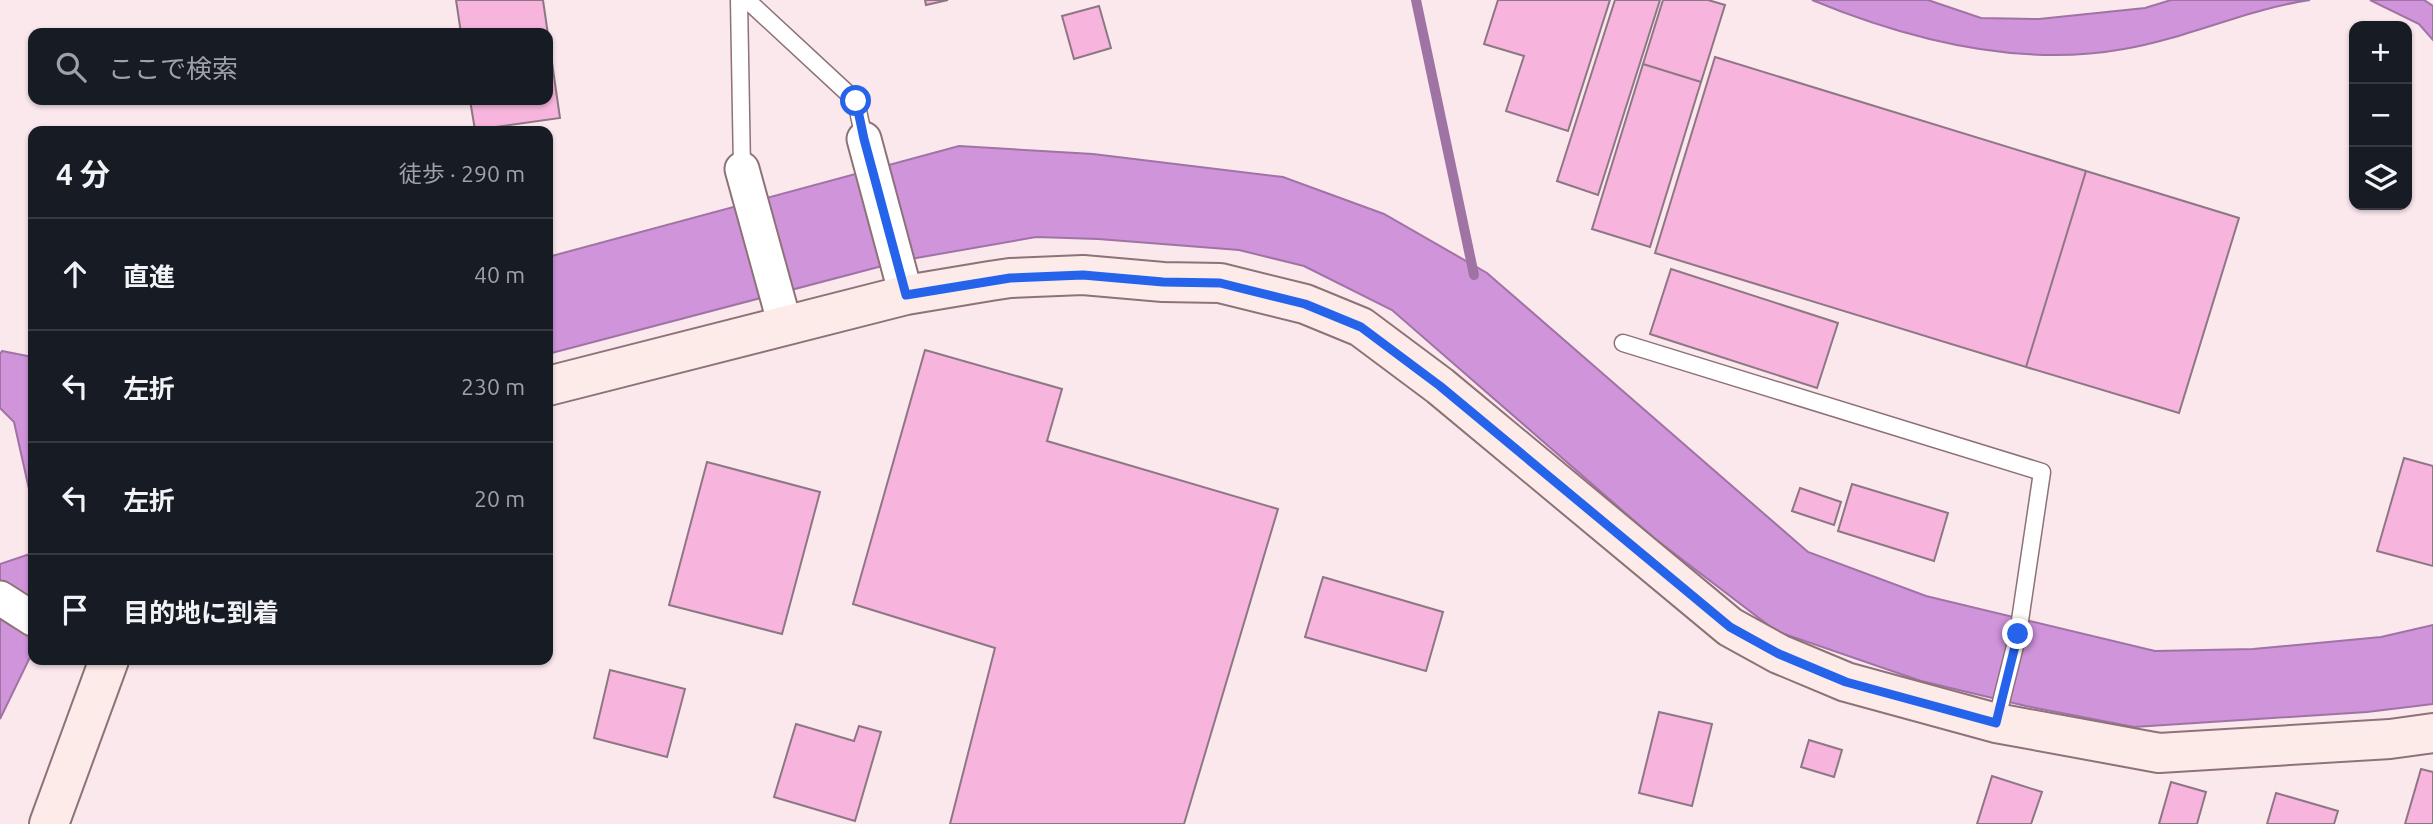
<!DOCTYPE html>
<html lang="ja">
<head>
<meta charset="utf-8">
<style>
	:root { --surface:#171b24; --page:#20242c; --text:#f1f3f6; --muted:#9ea1a6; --line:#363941 }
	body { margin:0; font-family:Ubuntu,"Noto Sans JP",sans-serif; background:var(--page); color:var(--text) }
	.controls { position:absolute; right:21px; top:21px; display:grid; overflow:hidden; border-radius:14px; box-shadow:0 2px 5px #0004 }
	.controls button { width:63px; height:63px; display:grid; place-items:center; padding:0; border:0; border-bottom:2px solid var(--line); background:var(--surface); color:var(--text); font:35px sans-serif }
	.stop { position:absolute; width:21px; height:21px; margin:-16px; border:5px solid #2563eb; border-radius:50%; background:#fff }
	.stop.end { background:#2563eb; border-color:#fff; box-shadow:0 2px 7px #0008 }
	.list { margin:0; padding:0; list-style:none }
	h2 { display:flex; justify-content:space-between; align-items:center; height:91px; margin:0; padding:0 28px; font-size:30px }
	h2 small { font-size:23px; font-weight:400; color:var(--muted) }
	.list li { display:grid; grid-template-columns:46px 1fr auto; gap:21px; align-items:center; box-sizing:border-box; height:112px; padding:0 28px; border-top:2px solid var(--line) }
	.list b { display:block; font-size:26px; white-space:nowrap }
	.list em { font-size:23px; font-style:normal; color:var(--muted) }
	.icon { flex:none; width:38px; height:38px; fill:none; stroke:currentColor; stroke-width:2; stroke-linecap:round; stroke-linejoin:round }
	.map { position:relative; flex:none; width:2433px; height:824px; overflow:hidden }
	.search { position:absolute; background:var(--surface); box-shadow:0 2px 5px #0004; left:28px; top:28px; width:525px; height:77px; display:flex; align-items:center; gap:18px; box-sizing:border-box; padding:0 24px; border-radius:14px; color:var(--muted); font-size:26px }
	.panel { position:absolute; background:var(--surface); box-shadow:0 2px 5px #0004; left:28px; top:126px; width:525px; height:539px; border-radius:14px }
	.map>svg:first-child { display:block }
	.water { fill:#cf94da; stroke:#a073a5; stroke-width:2 }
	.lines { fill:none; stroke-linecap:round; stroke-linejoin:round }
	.stream { stroke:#a073a5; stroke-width:10 }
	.building { fill:#f7b4dd; stroke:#8e7785; stroke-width:2 }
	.lane-casing { stroke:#8d7278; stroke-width:19 }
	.street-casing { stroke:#8d7278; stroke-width:37 }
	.secondary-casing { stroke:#8d7278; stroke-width:42 }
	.lane { stroke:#fff; stroke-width:16 }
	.street { stroke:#fff; stroke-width:33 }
	.secondary { stroke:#fdebe9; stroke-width:38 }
	.route { stroke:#2563eb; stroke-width:9 }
</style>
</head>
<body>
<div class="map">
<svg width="2433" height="824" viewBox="0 0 2433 824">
	<rect width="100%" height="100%" fill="#fbe8ec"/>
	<path class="water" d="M1812,0H1928L1981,18L2039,19L2145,8L2171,0H2310C2247,9 2188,38 2124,49C2019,68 1909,40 1812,0Z
		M2370,0H2424L2433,6V40L2419,24Z
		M959,146L1093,154L1283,177L1384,214L1487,273L1808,552L1926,596L2155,651L2253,649L2381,637L2433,625V704L2367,712L2134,727L2026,706L1921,681L1776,631L1654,538L1392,310L1304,266L1239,250L1098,239L1036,237L905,260L548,354V257Z
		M2,351L33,357V507L14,422L0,408V354Z
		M33,539V651L0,719V564L30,554Z"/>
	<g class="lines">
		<path class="stream" d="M1416,0L1474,275"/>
	</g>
	<path class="building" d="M456,0H543L560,118L475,130L470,100H548V33H461Z
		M925,0H948L926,5Z
		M1498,0H1610L1568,131L1506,111L1524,56L1484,44Z
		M1615,0H1660L1598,195L1557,181Z
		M1663,0H1708L1725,5L1701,82L1643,64Z
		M1099,6L1111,48L1074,59L1062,16Z
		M1715,57L2086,171L2026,367L1655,253Z
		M1643,64L1701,82L1650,247L1592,229Z
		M2086,171L2239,218L2179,413L2026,367Z
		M1671,269L1838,323L1817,388L1650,334Z
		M925,350L1062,389L1047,441L1278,509L1184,824H950L995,648L853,604Z
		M2404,458L2433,466V566L2377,551Z
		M707,462L820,492L782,634L669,605Z
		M1852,484L1948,513L1934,561L1838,531Z
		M1800,488L1841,502L1834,525L1792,511Z
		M1323,577L1443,612L1426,671L1305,637Z
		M610,670L685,689L667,757L594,738Z
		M1659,712L1712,724L1692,806L1639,793Z
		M796,724L854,741L859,726L881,732L855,821L774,797Z
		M1809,740L1842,750L1834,777L1801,767Z
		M2421,769L2433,772V824H2405Z
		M1992,776L2042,792L2031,824H1977Z
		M2171,782L2206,792L2197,824H2159Z
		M2276,793L2338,811L2334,824H2267Z"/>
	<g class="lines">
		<defs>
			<path id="lane" d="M739,0L742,169
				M747,0L856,101L864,139
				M1623,343L2042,472L2018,634L1996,722"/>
			<path id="street" d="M864,139L906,295
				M742,169L785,325
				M0,598L33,619"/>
			<path id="secondary" d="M548,386L906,295L990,281L1010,278L1083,275L1163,282L1220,283L1305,304L1361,327L1440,386L1730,627L1779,654L1846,682L1996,723L2159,753L2390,739L2433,733
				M49,824L109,660"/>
		</defs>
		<use href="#lane" class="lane-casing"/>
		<use href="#street" class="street-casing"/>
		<use href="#secondary" class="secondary-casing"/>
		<use href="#lane" class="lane"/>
		<use href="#street" class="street"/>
		<use href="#secondary" class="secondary"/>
	</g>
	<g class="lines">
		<path class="route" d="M856,101L864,139L906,295L1010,278L1083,275L1163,282L1220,283L1305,304L1361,327L1440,386L1730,627L1779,654L1846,682L1996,723L2018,634"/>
	</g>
</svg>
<div class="controls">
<button>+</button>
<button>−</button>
<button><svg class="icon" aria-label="layers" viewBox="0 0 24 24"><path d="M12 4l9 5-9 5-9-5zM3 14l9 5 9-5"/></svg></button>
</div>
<div class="stop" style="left:856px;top:101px"></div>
<div class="stop end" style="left:2018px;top:634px"></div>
<div class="search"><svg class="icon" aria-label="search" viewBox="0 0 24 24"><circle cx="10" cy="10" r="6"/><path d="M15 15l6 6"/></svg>ここで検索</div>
<section class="panel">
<h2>4 分<small>徒歩 · 290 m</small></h2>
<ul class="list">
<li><svg class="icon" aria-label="ahead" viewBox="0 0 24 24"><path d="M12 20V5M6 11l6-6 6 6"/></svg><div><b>直進</b></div><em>40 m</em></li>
<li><svg class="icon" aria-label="left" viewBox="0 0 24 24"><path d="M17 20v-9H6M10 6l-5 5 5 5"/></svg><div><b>左折</b></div><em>230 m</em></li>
<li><svg class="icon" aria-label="left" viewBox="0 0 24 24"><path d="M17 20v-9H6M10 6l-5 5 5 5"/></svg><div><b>左折</b></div><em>20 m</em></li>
<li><svg class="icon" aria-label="arrive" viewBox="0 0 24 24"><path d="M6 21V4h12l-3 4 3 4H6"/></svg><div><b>目的地に到着</b></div></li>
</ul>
</section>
</div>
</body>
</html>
